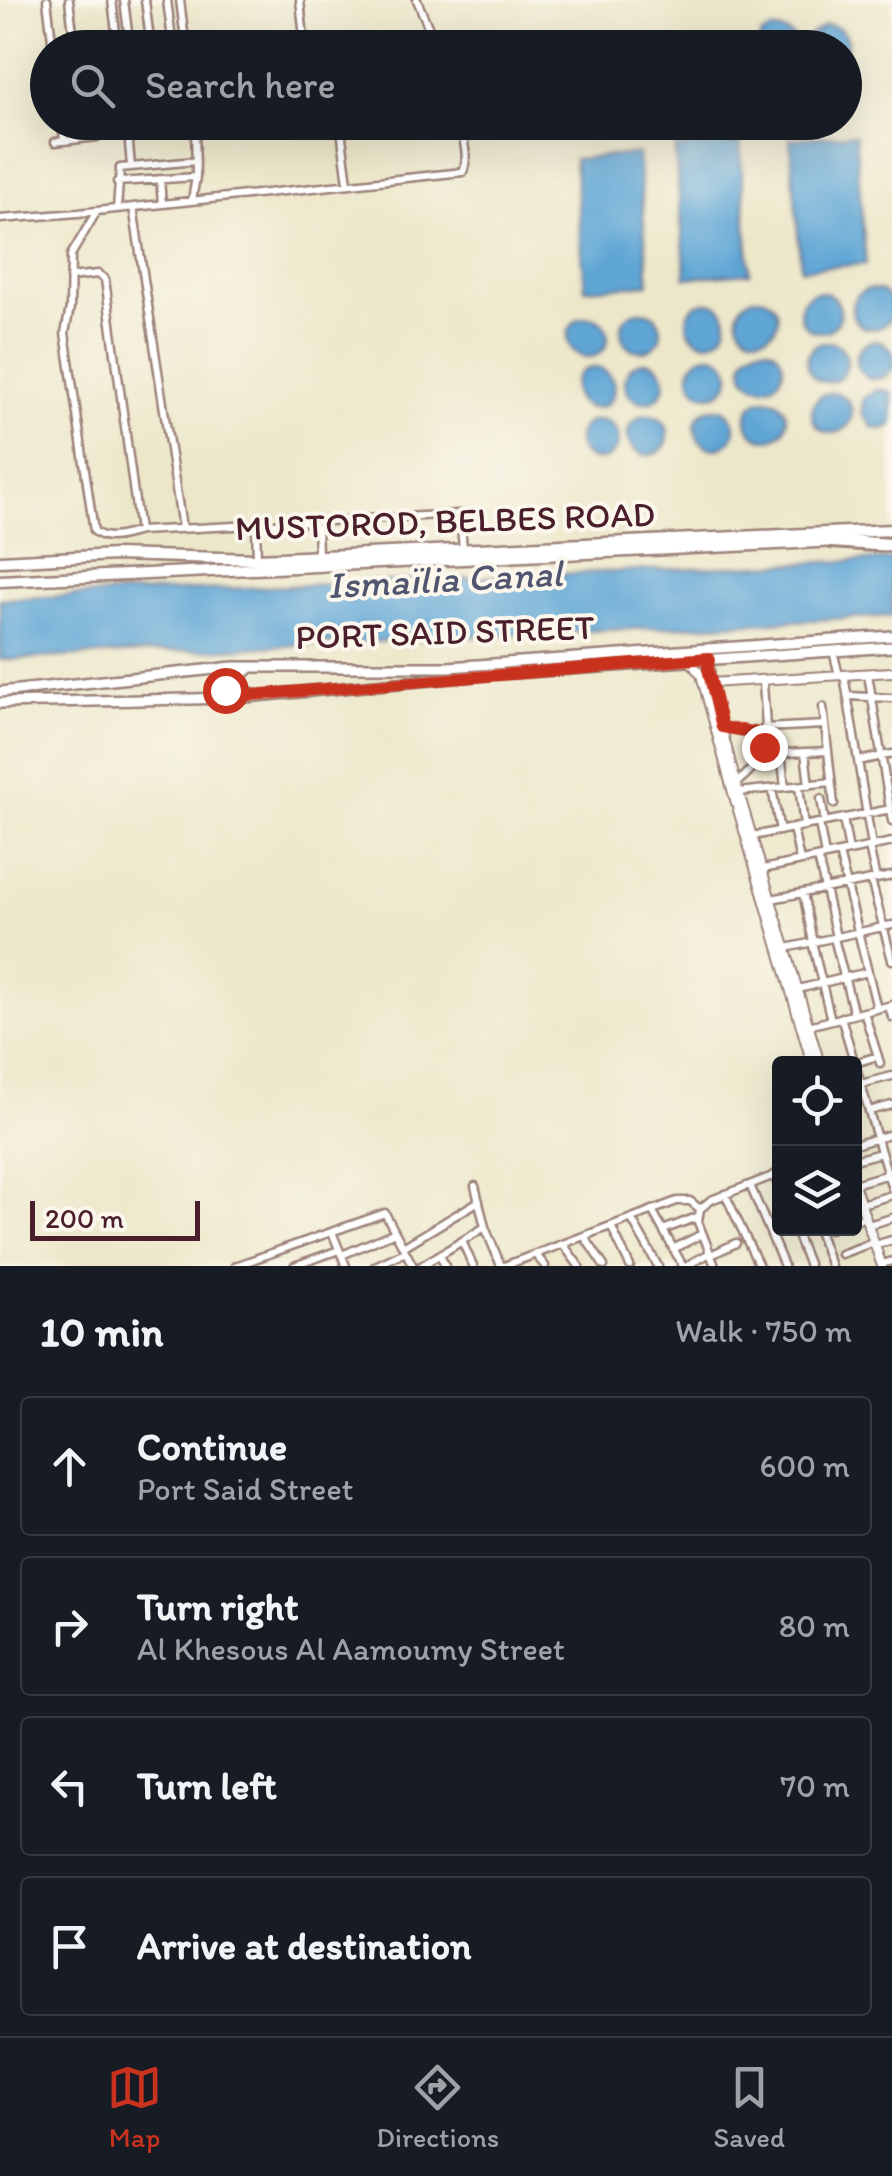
<!DOCTYPE html>
<html lang="en">
<head>
<meta charset="utf-8">
<style>
	:root { --surface:#171b24; --page:#20242c; --text:#f1f3f6; --muted:#9ea1a6; --line:#363941; --accent:#c8321e }
	body { margin:0; font-family:Itim,sans-serif; background:var(--page); color:var(--text) }
	.controls { position:absolute; right:30px; bottom:30px; display:grid; overflow:hidden; border-radius:10px; box-shadow:0 10px 40px #0002 }
	.controls button { width:90px; height:90px; display:grid; place-items:center; padding:0; border:0; border-bottom:2px solid var(--line); background:var(--surface); color:var(--text); font:50px sans-serif }
	.scale { position:absolute; left:30px; bottom:25px; width:170px; box-sizing:border-box; padding-left:10px; border:5px solid #4a1f2b; border-top:0; font-size:28px; line-height:35px; white-space:nowrap; color:#4a1f2b; -webkit-text-stroke:8px #fbf7ec; paint-order:stroke }
	.stop { position:absolute; width:30px; height:30px; margin:-22px; border:8px solid #c8321e; border-radius:50%; background:#fff }
	.stop.end { background:#c8321e; border-color:#fff; box-shadow:0 2px 10px #0008 }
	.list { margin:0; padding:0; list-style:none }
	h2 { display:flex; justify-content:space-between; align-items:center; height:130px; margin:0; padding:0 40px; font-size:42px }
	h2 small { font-size:32px; font-weight:400; color:var(--muted) }
	.list li { display:grid; grid-template-columns:65px 1fr auto; gap:30px; align-items:center; box-sizing:border-box; height:140px; margin:0 20px 20px; padding:0 20px; border:2px solid var(--line); border-radius:10px }
	.list b { display:block; font-size:38px; white-space:nowrap }
	.list p { margin:0; font-size:32px; white-space:nowrap; color:var(--muted) }
	.list em { font-size:32px; font-style:normal; color:var(--muted) }
	.icon { flex:none; width:55px; height:55px; fill:none; stroke:currentColor; stroke-width:2; stroke-linecap:round; stroke-linejoin:round }
	.map { position:relative; flex:none; width:892px; height:1266px; overflow:hidden }
	.search { position:absolute; background:var(--surface); box-shadow:0 10px 40px #0002; left:30px; right:30px; top:30px; height:110px; display:flex; align-items:center; gap:25px; box-sizing:border-box; padding:0 35px; border-radius:55px; color:var(--muted); font-size:38px }
	.sheet { height:770px; background:var(--surface) }
	nav { display:flex; justify-content:space-around; align-items:center; box-sizing:border-box; height:140px; border-top:2px solid var(--line); background:var(--surface); font-size:28px; color:var(--muted) }
	nav a { display:grid; justify-items:center; gap:5px }
	nav .on { color:var(--accent) }
	.map>svg:first-child { display:block }
	.water { fill:#5fa6d5; stroke:#546280; stroke-width:2.5 }
	.lines { fill:none; stroke-linecap:round; stroke-linejoin:round }
	.minor-casing { stroke:#9c837a; stroke-width:11 }
	.tertiary-casing { stroke:#9c837a; stroke-width:12 }
	.secondary-casing { stroke:#9c837a; stroke-width:14 }
	.primary-casing { stroke:#9c837a; stroke-width:15 }
	.motorway-casing { stroke:#9c837a; stroke-width:18 }
	.minor { stroke:#fff; stroke-width:6 }
	.tertiary { stroke:#fff; stroke-width:8 }
	.secondary { stroke:#fff; stroke-width:9 }
	.primary { stroke:#fff; stroke-width:10 }
	.motorway { stroke:#fff; stroke-width:12 }
	.route { stroke:#c8321e; stroke-width:12 }
	.labels { text-anchor:middle; stroke-width:8; stroke-linejoin:round; paint-order:stroke }
	.street-label { font-size:35px; fill:#4a1f2b; stroke:#fbf7ec }
	.water-label { font-size:38px; font-style:italic; fill:#52556f; stroke:#fbf7ec }
</style>
</head>
<body>
<div class="map">
<svg width="892" height="1266" viewBox="0 0 892 1266">
	<rect width="100%" height="100%" fill="#fbf7ec"/>
	<filter id="ink" filterUnits="userSpaceOnUse"><feTurbulence type="fractalNoise" baseFrequency=".01" numOctaves="2"/><feDisplacementMap in="SourceGraphic" scale="20" xChannelSelector="R" yChannelSelector="G"/><feConvolveMatrix kernelMatrix="1 2 1 2 8 2 1 2 1" color-interpolation-filters="sRGB"/></filter>
	<filter id="wash" filterUnits="userSpaceOnUse"><feTurbulence type="fractalNoise" baseFrequency=".0048" numOctaves="4" result="noise"/><feDisplacementMap in="SourceGraphic" scale="40" xChannelSelector="R" yChannelSelector="G"/><feGaussianBlur stdDeviation="2.25" result="paint"/><feColorMatrix in="noise" values="0 0 0 0 0 0 0 0 0 0 0 0 0 0 0 0 0 1.4 0 .05"/><feComposite in="paint" operator="in"/></filter>
	<g filter="url(#wash)">
		<rect width="100%" height="100%" fill="#ede7ca"/>
		<path class="water" d="M825,25C837,26 842,28 848,39L845,57L844,48L809,47L811,35Z
			M772,30C784,30 795,34 796,47H757L762,35Z
			M560,123H598C588,140 569,140 560,123Z
			M855,134L866,264L801,269L790,139Z
			M740,143L750,273L686,278L675,148Z
			M638,154L649,284L585,289L574,159Z
			M852 309a20 20 0 1 1 40 0a20 20 0 1 1-40 0Z
			M800 312a20 20 0 1 1 40 0a20 20 0 1 1-40 0Z
			M738 317a20 20 0 1 1 40 0a20 20 0 1 1-40 0Z
			M687 322a20 20 0 1 1 40 0a20 20 0 1 1-40 0Z
			M621 331a20 20 0 1 1 40 0a20 20 0 1 1-40 0Z
			M568 337a20 20 0 1 1 40 0a20 20 0 1 1-40 0Z
			M856 360a19 19 0 1 1 38 0a19 19 0 1 1-38 0Z
			M807 362a20 20 0 1 1 40 0a20 20 0 1 1-40 0Z
			M743 367a20 20 0 1 1 40 0a20 20 0 1 1-40 0Z
			M690 375a20 20 0 1 1 40 0a20 20 0 1 1-40 0Z
			M625 382a20 20 0 1 1 40 0a20 20 0 1 1-40 0Z
			M574 388a20 20 0 1 1 40 0a20 20 0 1 1-40 0Z
			M877,389L892,392V425L881,429L872,427L862,413L863,399Z
			M812 413a20 20 0 1 1 40 0a20 20 0 1 1-40 0Z
			M747 419a20 20 0 1 1 40 0a20 20 0 1 1-40 0Z
			M695 428a20 20 0 1 1 40 0a20 20 0 1 1-40 0Z
			M628 435a20 20 0 1 1 40 0a20 20 0 1 1-40 0Z
			M578 440a20 20 0 1 1 40 0a20 20 0 1 1-40 0Z
			M892,559V616L0,660V599Z"/>
	</g>
	<g filter="url(#ink)">
		<g class="lines">
			<defs>
				<path id="minor" d="M47,0L53,48
					M69,0L75,48
					M112,0L118,48
					M124,0L130,48
					M145,0L151,48
					M167,0L173,48
					M180,0L186,48
					M300,0L305,48
					M417,0L437,48
					M62,122L64,141
					M84,122L86,138
					M127,122L131,166
					M340,122L348,183
					M128,128L187,122
					M55,142L97,137
					M160,179L162,204
					M117,182L196,177
					M192,200L196,177L195,122
					M133,207L182,528
					M117,209L120,168L196,161
					M97,211L71,255L70,308L65,333L94,531C107,542 124,535 139,531L460,514L463,549
					M0,219L78,213L463,172C469,159 464,136 457,122
					M70,277L98,274L105,279L139,531
					M317,522L318,555
					M256,524L257,558
					M833,651L839,675
					M868,674L892,821
					M844,675L872,846
					M848,696L892,698
					M823,707L834,804
					M722,727L764,734
					M764,728L825,725
					M805,752L809,785
					M781,753L785,787
					M763,754L828,751
					M858,761L892,754
					M736,783C777,753 764,724 763,680
					M799,786L804,826
					M772,789L780,831
					M739,792L831,782
					M821,799L825,822
					M843,818L849,851
					M819,823L825,856
					M793,828L800,861
					M752,836L891,809
					M869,847L876,879
					M839,853L877,1009
					M818,858L836,937
					M763,869L892,842
					M871,880L892,960
					M803,893L813,942
					M771,899L892,876
					M834,938L854,1014
					M812,942L831,1020
					M786,948L892,925
					M798,989L868,972
					M889,1006L892,1017
					M864,1012L880,1063
					M841,1017L892,1189
					M808,1026L892,1005
					M855,1063L878,1056
					M861,1084L892,1076
					M869,1111L892,1105
					M854,1145L892,1134
					M854,1160L881,1153
					M774,1175L780,1191
					M854,1184L892,1173
					M750,1185L784,1266
					M475,1186L485,1227L501,1266
					M725,1194L759,1266
					M861,1204L892,1195
					M700,1209L711,1200L780,1173
					M700,1209L698,1222L715,1266
					M652,1210L683,1266
					M631,1218L658,1266
					M854,1221L866,1217
					M868,1225L892,1218
					M611,1226L630,1266
					M794,1228L809,1266
					M817,1228L831,1266
					M830,1229L832,1228
					M663,1230L697,1217
					M332,1232L346,1266
					M584,1236L604,1266
					M462,1241L473,1266
					M563,1244L579,1266
					M875,1245L892,1240
					M403,1247L479,1201
					M673,1249L702,1234
					M841,1254L874,1242
					M342,1255L395,1232
					M440,1255L445,1266
					M536,1255L545,1266
					M711,1255L736,1243
					M882,1264L892,1261
					M235,1266L385,1213L413,1266
					M294,1266L339,1250
					M375,1266L405,1252
					M421,1266L485,1227
					M504,1266L677,1201H690L700,1209
					M686,1266L710,1253"/>
				<path id="tertiary" d="M709,658L710,683L736,783L820,1064
					M690,661L701,675L731,786L812,1064
					M710,683L892,672
					M854,1184L882,1266"/>
				<path id="secondary" d="M251,667L243,674C240,684 244,693 254,695
					M213,669C224,672 228,680 225,690L217,698
					M0,692L233,667H448L892,636
					M0,703L235,698L495,674L892,647"/>
				<path id="primary" d="M0,561L115,555L257,559L892,530
					M0,581L838,541"/>
				<path id="motorway" d="M831,541L892,545"/>
			</defs>
			<use href="#minor" class="minor-casing"/>
			<use href="#tertiary" class="tertiary-casing"/>
			<use href="#secondary" class="secondary-casing"/>
			<use href="#primary" class="primary-casing"/>
			<use href="#motorway" class="motorway-casing"/>
			<use href="#minor" class="minor"/>
			<use href="#tertiary" class="tertiary"/>
			<use href="#secondary" class="secondary"/>
			<use href="#primary" class="primary"/>
			<use href="#motorway" class="motorway"/>
		</g>
	</g>
	<g class="lines" filter="url(#ink)">
		<path class="route" d="M225,690L214,698L709,658L708,669L722,727L764,734V747"/>
	</g>
	<g class="labels">
		<g class="street-label">
			<text transform="translate(445 521) rotate(-2)" y="12">MUSTOROD, BELBES ROAD</text>
			<text transform="translate(445 632) rotate(-2)" y="12">PORT SAID STREET</text>
		</g>
		<g class="water-label">
			<text transform="translate(445 579) rotate(-3)" y="13">Ismaïlia Canal</text>
		</g>
	</g>
</svg>
<div class="controls">
<button><svg class="icon" aria-label="locate" viewBox="0 0 24 24"><circle cx="12" cy="12" r="6"/><path d="M12 2v4M12 18v4M2 12h4M18 12h4"/></svg></button>
<button><svg class="icon" aria-label="layers" viewBox="0 0 24 24"><path d="M12 4l9 5-9 5-9-5zM3 14l9 5 9-5"/></svg></button>
</div>
<div class="scale">200 m</div>
<div class="stop" style="left:225px;top:690px"></div>
<div class="stop end" style="left:764px;top:747px"></div>
<div class="search"><svg class="icon" aria-label="search" viewBox="0 0 24 24"><circle cx="10" cy="10" r="6"/><path d="M15 15l6 6"/></svg>Search here</div>
</div>
<section class="sheet">
<h2>10 min<small>Walk · 750 m</small></h2>
<ul class="list">
<li><svg class="icon" aria-label="ahead" viewBox="0 0 24 24"><path d="M12 20V5M6 11l6-6 6 6"/></svg><div><b>Continue</b><p>Port Said Street</p></div><em>600 m</em></li>
<li><svg class="icon" aria-label="right" viewBox="0 0 24 24"><path d="M7 20v-9h11M14 6l5 5-5 5"/></svg><div><b>Turn right</b><p>Al Khesous Al Aamoumy Street</p></div><em>80 m</em></li>
<li><svg class="icon" aria-label="left" viewBox="0 0 24 24"><path d="M17 20v-9H6M10 6l-5 5 5 5"/></svg><div><b>Turn left</b></div><em>70 m</em></li>
<li><svg class="icon" aria-label="arrive" viewBox="0 0 24 24"><path d="M6 21V4h12l-3 4 3 4H6"/></svg><div><b>Arrive at destination</b></div></li>
</ul>
</section>
<nav>
<a class="on"><svg class="icon" aria-label="map" viewBox="0 0 24 24"><path d="M3 6l6-2 6 2 6-2v14l-6 2-6-2-6 2zM9 4v14M15 6v14"/></svg>Map</a>
<a><svg class="icon" aria-label="directions" viewBox="0 0 24 24"><path d="M12 3l9 9-9 9-9-9zM9 14v-3h6M13 9l2 2-2 2"/></svg>Directions</a>
<a><svg class="icon" aria-label="saved" viewBox="0 0 24 24"><path d="M7 4h10v16l-5-4-5 4z"/></svg>Saved</a>
</nav>
</body>
</html>
